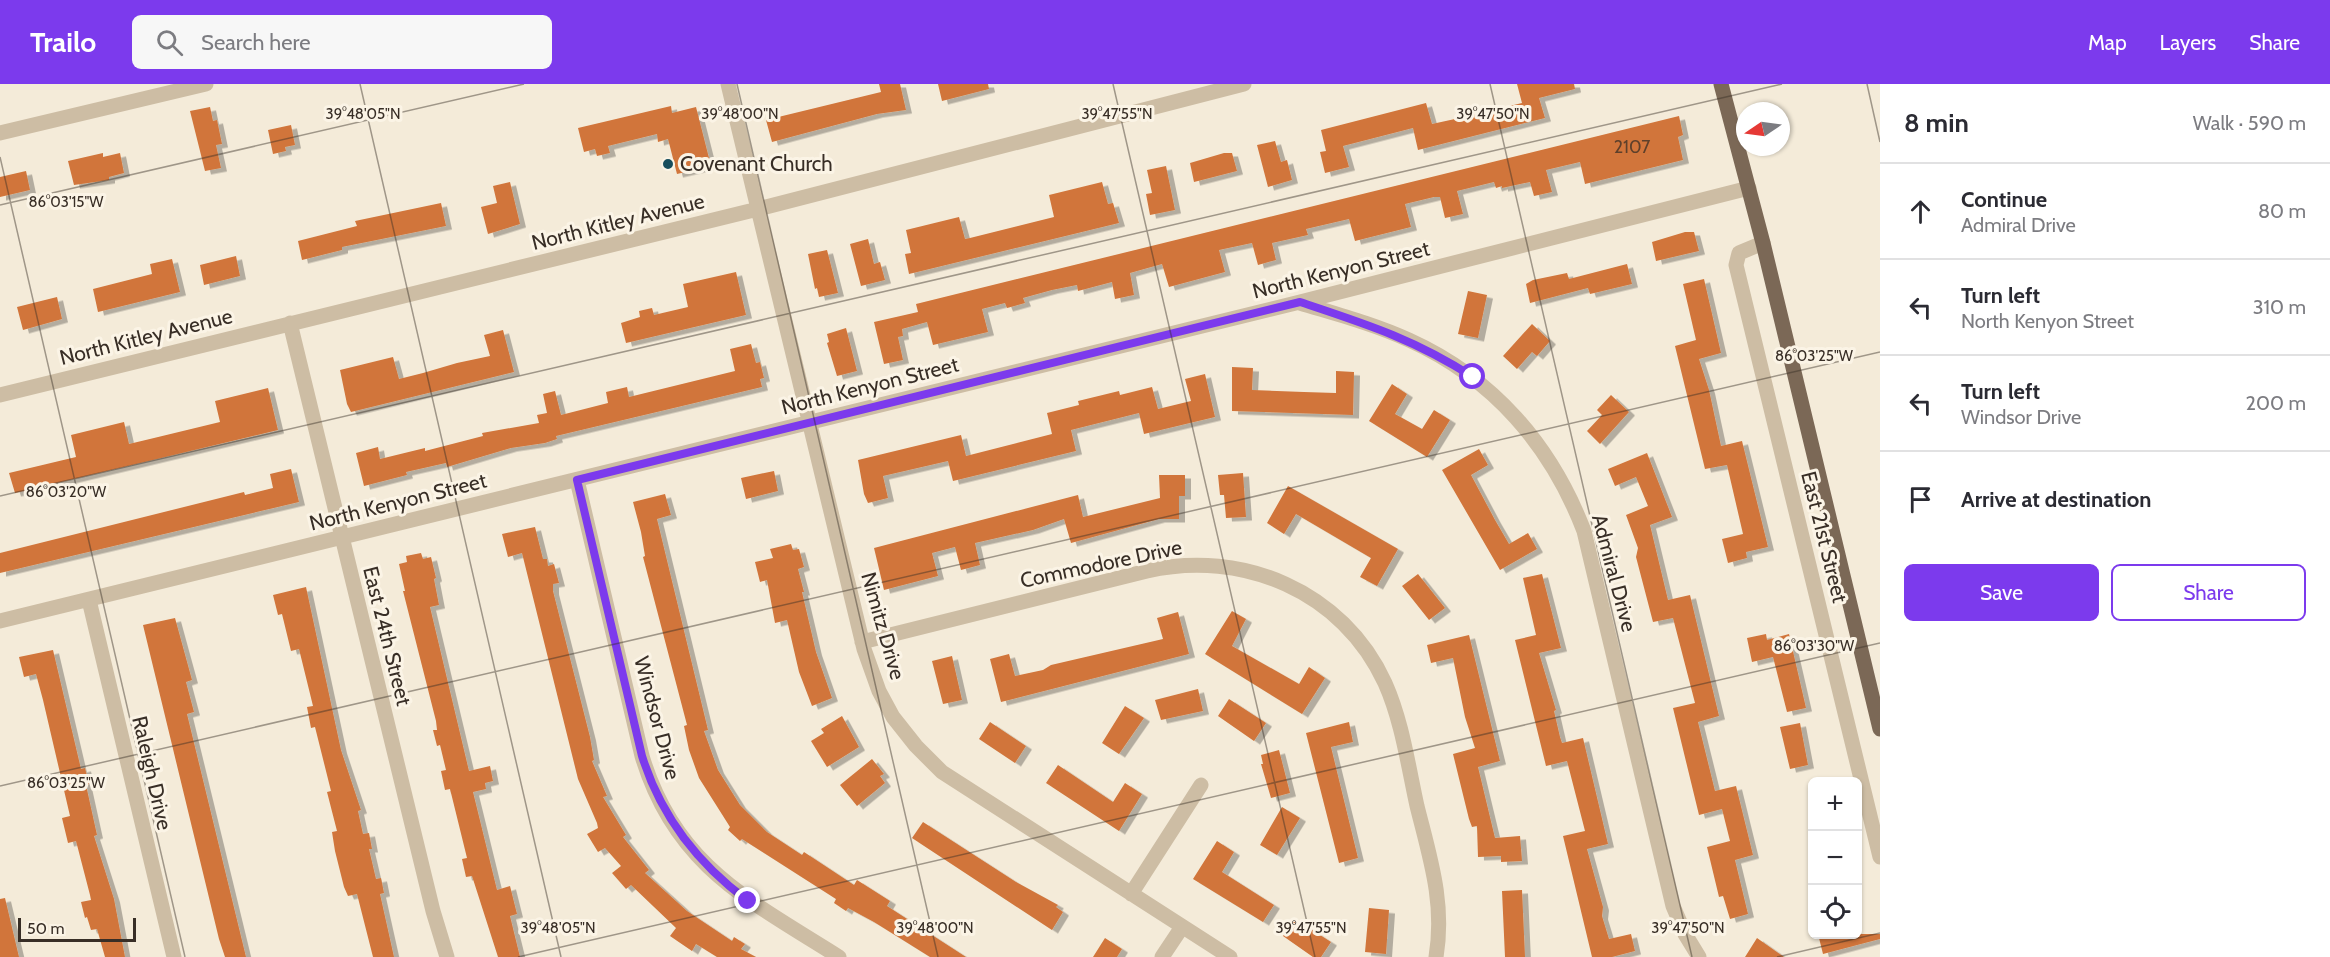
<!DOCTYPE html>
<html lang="en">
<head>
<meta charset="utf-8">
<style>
	:root { --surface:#fff; --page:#f7f7f7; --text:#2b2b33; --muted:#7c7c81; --line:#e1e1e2; --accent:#7c3aed }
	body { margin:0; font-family:Cabin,sans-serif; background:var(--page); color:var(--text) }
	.controls { position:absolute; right:18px; bottom:18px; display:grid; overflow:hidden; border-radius:9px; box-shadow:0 2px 4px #0004 }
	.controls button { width:54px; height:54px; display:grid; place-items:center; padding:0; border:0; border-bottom:2px solid var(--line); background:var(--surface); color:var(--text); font:30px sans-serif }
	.compass { position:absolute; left:1736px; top:18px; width:54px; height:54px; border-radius:50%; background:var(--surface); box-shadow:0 2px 4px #0004; rotate:257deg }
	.scale { position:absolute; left:18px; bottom:15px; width:118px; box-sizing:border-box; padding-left:6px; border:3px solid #382e26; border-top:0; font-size:16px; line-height:21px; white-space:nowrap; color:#382e26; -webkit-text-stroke:4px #fbf4e6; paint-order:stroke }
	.stop { position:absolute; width:18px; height:18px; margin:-14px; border:4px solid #7c3aed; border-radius:50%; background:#fff }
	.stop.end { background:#7c3aed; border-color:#fff; box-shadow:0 2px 6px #0008 }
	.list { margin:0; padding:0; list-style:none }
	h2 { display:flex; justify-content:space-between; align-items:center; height:78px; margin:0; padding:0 24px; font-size:26px }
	h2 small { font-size:20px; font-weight:400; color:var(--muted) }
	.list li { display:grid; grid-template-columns:39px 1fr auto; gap:18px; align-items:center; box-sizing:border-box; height:96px; padding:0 24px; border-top:2px solid var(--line) }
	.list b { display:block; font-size:22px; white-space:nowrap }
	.list p { margin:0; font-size:20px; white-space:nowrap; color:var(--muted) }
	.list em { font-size:20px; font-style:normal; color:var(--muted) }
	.actions { display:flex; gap:12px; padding:18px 24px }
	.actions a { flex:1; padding:14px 0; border:2px solid var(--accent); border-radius:9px; text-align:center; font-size:21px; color:var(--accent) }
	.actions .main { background:var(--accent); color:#fff }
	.icon { flex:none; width:33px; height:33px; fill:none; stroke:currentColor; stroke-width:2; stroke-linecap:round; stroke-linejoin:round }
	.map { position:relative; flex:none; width:1880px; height:873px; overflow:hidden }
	header { display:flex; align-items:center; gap:36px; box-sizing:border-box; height:84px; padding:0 30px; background:var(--accent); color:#fff }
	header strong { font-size:28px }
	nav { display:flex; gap:33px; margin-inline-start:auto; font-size:21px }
	.search { width:420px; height:54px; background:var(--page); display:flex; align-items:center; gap:15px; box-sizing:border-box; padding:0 21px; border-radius:9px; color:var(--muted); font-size:22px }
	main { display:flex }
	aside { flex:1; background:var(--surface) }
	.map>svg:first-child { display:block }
	.building { fill:#d1753a; filter:url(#shadow) }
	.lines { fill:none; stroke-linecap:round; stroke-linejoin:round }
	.minor { stroke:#cdbda4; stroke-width:15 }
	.major { stroke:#7b6856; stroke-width:15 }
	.route { stroke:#7c3aed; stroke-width:8 }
	.ticks { fill:none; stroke:#382e26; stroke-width:1.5; stroke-opacity:0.45 }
	.poi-dot { fill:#184e5d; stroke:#fbf4e6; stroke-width:2 }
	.labels { text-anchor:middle; stroke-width:6; stroke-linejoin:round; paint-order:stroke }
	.number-label { font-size:18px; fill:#5e402b }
	.poi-label { font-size:21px; fill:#382e26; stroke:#fbf4e6; text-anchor:start }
	.street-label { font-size:21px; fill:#382e26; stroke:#fbf4e6 }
	.ticks-label { font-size:15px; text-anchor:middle; fill:#382e26; stroke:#fbf4e6; stroke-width:6; stroke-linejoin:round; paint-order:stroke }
</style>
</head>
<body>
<header>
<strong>Trailo</strong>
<div class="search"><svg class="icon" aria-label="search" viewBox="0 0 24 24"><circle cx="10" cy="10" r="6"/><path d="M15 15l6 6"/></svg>Search here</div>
<nav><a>Map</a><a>Layers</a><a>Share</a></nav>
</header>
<main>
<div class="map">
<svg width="1880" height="873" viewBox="0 0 1880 873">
	<defs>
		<filter id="shadow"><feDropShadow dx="6" dy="3.5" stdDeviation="0" flood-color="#0004"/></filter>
	</defs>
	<rect width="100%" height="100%" fill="#f4ebd9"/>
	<path class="building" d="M879,0H900L906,26L877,30L772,58L766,36L881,8Z
		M938,0H988L989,5L942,17Z
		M1517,0H1574L1575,5L1539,14L1545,34L1418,66L1413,44L1343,62L1349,83L1325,89L1320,68L1326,67L1321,46L1426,19L1432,40L1464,33L1522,19Z
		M671,22L672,29L696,23L711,82L677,90L668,55L658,58L657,50L608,62L610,69L597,72L595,65L584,68L578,44Z
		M210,23L213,37L217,36L222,60L216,61L221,84L205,87L190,27Z
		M1679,32L1683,51L1678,53L1683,76L1585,100L1580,78L1546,86L1552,108L1534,112L1530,98L1502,104V102L1496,104L1494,98L1457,107L1463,130L1445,134L1440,113H1434L1405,120L1411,143L1355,157L1349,135L1306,145L1308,151L1272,159L1276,176L1258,181L1252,159L1219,166L1225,188L1169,203L1162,180L1130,189L1134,211L1115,215L1112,198L1078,207L1077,201L1052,206L1023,214L1025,219L1007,224L1005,219L982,225L988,248L933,261L927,238L902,245L903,252L898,253L903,276L884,280L874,238L918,228L916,220Z
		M291,41L295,61L285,63L286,67L273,70L268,46Z
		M1275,57L1281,78L1287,76L1292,96L1268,103L1257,61Z
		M103,69V73L120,69L124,89L109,93V96L74,101L68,77Z
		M1224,69H1232L1237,87L1194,98L1190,79Z
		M1166,82L1175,126L1150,131L1146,110L1152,109L1147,86Z
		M26,87L30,106L0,113V93Z
		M510,98L520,140L488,150L481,123L497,119L493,102Z
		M1102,98L1108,120L1113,119L1119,139L909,190L905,170L911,169L906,146L959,133L965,155L970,154L1054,133L1049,111Z
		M441,119L446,142L342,163V166L302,176L298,157L357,142L355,137Z
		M1685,148H1694L1699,167L1656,177L1652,158Z
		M868,155L874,180L880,178L885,196L861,202L850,160Z
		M827,166L838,209L819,213L817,204L815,205L808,170Z
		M236,172L240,192L204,201L200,181Z
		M172,175L180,208L98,228L93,205L152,190L150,180Z
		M1627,180L1632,200L1590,210L1588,204L1530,219L1526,200L1533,196L1567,189L1569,195Z
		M736,188L746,231L626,259L621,239L640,233L639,227L652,224L654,231L688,223L683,200Z
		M1704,195L1721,269L1699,275L1709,306L1721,362L1742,357L1768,463L1746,468L1747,474L1728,479L1722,455L1743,450L1727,381L1705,385L1675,262L1696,256L1683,200Z
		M1468,207L1487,211L1478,254L1458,250Z
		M57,213L62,235L23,246L17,223Z
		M1532,240L1550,257L1537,272L1532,268L1517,285L1503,272Z
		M846,244L857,287L837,292L827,259L829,258L827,250Z
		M503,246L514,288L351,328L347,320L340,286L393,273L399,295L423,289L457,279L490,272L484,251Z
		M751,260L756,279L760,278L764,294L760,295L762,303L556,352L557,355L545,359L511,364L447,383L446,379L406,388L407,391L364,402L356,369L378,363L380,375L425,364V367L483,352L482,349L539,339L537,331L547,329L543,310L555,307L561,331L608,319L606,308L627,303L629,313L735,287L730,265Z
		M1232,283L1253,284L1252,306L1304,308L1336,309V287L1354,288L1353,331L1232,327Z
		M1205,290L1215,333L1144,350L1139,329L1071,346L1076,367L953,397L948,377L883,392L888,414L868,419L864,410L858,376L961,351L966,372L1052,350L1047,329L1079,321L1078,317L1119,307L1120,311L1152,303L1158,325L1191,317L1185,295Z
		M1392,300L1407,310L1395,330L1422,345L1434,326L1450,336L1427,373L1369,337Z
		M268,304L278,346L15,409L9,389L76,373L71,351L124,338L129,360L154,354L220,338L215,317Z
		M1611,311L1629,328L1600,360L1587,347L1602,331L1597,326Z
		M1479,365L1488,381L1471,391L1495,436L1509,460L1528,449L1537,465L1500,486L1442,386Z
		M1647,369L1672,433L1650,441L1668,516L1690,511L1719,632L1698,638L1715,707L1736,702L1753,771L1735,776L1748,830L1730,835L1723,812L1719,813L1707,763L1730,757L1722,725L1699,731L1673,624L1695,619L1673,534L1653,538L1636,473L1638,464L1626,431L1648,422L1636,393L1615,402L1608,385Z
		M291,385L299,418L0,489V469L244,408L245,411L273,404L270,390Z
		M774,387L778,407L746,415L741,394Z
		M1243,389L1246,433L1226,434L1224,411H1220L1218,391Z
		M1159,391H1185V412H1179V435H1159L1071,459L1064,435L1033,446L975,459L980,481L961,486L955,463L932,469L938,492L884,506L874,464L1078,411L1083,433L1160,414Z
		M1288,402L1398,465L1377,502L1360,493L1371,474L1296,430L1284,450L1267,439Z
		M665,410L671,431L657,435L708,646L704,647L718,686L740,721L767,748L802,771L804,768L854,801L857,796L890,817L887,822L966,873H930L874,838L848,824L846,827L834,819L836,815L742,755L740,757L728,746L730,743L699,694L689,666L684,642L687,641L643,473L645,472L641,448L633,418Z
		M535,443L543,475H547L548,482L554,480L559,499L553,500V507L590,653L594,676L592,677L607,712L603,713L626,751L623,753L649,786L645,789L687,827L732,857L734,853L745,860L741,865L756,873H717L696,860L692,867L670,852L676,844L631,801L626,805L612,789L621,782L605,764L598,768L587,750L598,744L597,739L578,695L522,469L508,473L502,450Z
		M791,460L793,466L799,465L804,483L798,485L804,508H802L816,568L832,614L812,622L799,588L787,536L775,539L767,496L760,498L755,478L773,474L770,465Z
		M421,469L423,475L431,473L436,494L434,495L439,521L430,523L469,687L490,682L493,697L485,699L486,705L473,708L497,806L510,802L517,830L510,832L520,873H498L472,792L466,793L462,775L467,774L452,713L450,705L445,706L441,687L446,686L440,661L437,662L433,646H437L436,637L403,507H405L399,480L407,478L406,472Z
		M1418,490L1445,524L1429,536L1402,502Z
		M1542,490L1561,564L1539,569L1556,626L1554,627L1560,653L1562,659L1583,654L1608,760L1587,765L1603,823L1602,832L1609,855L1631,850L1635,867L1612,873H1592L1563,752L1585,747L1567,677L1546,682L1515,556L1536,551L1523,494Z
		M306,503L341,666L361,726L358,727L363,750L369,749L372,765H369L376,795L381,794L384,809L380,810L394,873H373L357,810L348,812L344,803L335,767L332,748L337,747L327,708L331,707L315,643L311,644L307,623L313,622L299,565L291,567L282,530L278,531L273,511Z
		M1232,527L1246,535L1232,562L1299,600L1309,583L1325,594L1302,630L1205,570Z
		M1178,528L1189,570L1001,618L990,575L1009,570L1015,592L1043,586L1051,581L1163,555L1157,534Z
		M175,534L192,596L186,598L194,628L187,630L246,873H225L219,855L143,541Z
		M1766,550L1767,556L1789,550L1806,624L1787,628L1773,573L1752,578L1747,554Z
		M1469,551L1500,677L1478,683L1495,754L1520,752L1522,777L1501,778V772L1478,773L1477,742L1472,743L1469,735L1453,670L1475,664L1465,633L1453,574L1431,579L1427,561Z
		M53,566L81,685L85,684L89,700L86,701L97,751L94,752L114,815L125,873H105L97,845L91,846L87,833L85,834L81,818L91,816L90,811L76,757L68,759L62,734L70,732L43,616L36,590L24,593L19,573Z
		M952,572L962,616L943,620L932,577Z
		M1198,605L1203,627L1161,636L1155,616Z
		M1229,615L1266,639L1254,657L1218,632Z
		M1125,622L1144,634L1119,670L1102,659Z
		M842,632L859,663L827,683L811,657L824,649L821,645Z
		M990,638L1026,662L1015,679L979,655Z
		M1349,638L1353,658L1331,663L1358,774L1339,779L1306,649Z
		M1800,639L1808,681L1790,685L1780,643Z
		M1279,666L1290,709L1271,714L1261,680H1263L1261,671Z
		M872,675L884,690L880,692L885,699L857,722L840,701Z
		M1058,681L1113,718L1125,699L1142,710L1119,747L1046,699Z
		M1282,723L1300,734L1277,771L1260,761Z
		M923,738L1016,798L1058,821L1056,823L1063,828L1052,846L912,754Z
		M1217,757L1234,768L1222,788L1274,821L1263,838L1193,795Z
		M1522,806L1525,873H1505L1502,807Z
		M5,814L19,873H0V815Z
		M1369,824L1389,826L1386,870L1365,868Z
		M1295,835L1331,858L1321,873H1313L1283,852Z
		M1818,850H1880V855L1823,870Z
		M1105,854L1122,865L1117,873H1093Z
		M1757,854L1784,873H1745Z"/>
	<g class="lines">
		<path class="minor" d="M728,0L864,565L879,607L893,633L916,662L942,688L1230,873
			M0,49L206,0
			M1763,159L1739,169L1736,181L1880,773
			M1300,219C1336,230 1374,240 1409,256C1493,294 1551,361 1584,447L1673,822L1685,850L1699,873
			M290,239L433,827L447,873
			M0,311L758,125L1244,0
			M577,396L642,672C675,782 749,816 839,873
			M89,516L174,873
			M0,537L1300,218L1749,104
			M862,558L1147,487C1242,465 1343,507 1385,599C1402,637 1408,681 1417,722C1430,774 1445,819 1436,873
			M1131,810L1201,701
			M1162,873L1182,843"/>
		<path class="major" d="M1721,0L1763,159L1880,645"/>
	</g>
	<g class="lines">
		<path class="route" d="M748,817C697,779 661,733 642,672L577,396L1300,218C1366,240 1414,255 1473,293"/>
	</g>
	<path class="ticks" d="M360,0L561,873M737,0L938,873M1113,0L1315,873M1490,0L1692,873M1867,0L1880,58M0,73L185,873M0,121L524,0M0,412L1782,0M0,702L1880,268M518,873L1880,559M1777,873L1880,849"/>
	<circle class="poi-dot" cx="668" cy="80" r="6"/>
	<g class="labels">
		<g class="number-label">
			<text x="1632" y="69">2107</text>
		</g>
		<g class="poi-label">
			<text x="680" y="87">Covenant Church</text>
		</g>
		<g class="street-label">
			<text transform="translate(618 138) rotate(-14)" y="7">North Kitley Avenue</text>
			<text transform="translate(1341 186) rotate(-14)" y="7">North Kenyon Street</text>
			<text transform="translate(146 253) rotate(-14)" y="7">North Kitley Avenue</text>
			<text transform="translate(870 302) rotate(-14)" y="7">North Kenyon Street</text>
			<text transform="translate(398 418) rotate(-14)" y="7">North Kenyon Street</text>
			<text transform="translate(1824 453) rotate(76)" y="7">East 21st Street</text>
			<text transform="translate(1101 480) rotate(-12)" y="7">Commodore Drive</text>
			<text transform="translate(1614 489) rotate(75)" y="7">Admiral Drive</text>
			<text transform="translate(883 542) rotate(74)" y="7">Nimitz Drive</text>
			<text transform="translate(387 552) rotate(76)" y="7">East 24th Street</text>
			<text transform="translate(657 634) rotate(75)" y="7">Windsor Drive</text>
			<text transform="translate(152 689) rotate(77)" y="7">Raleigh Drive</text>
		</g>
	</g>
	<g class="ticks-label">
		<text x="363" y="35">39°48'05"N</text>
		<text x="740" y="35">39°48'00"N</text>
		<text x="1117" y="35">39°47'55"N</text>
		<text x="1493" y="35">39°47'50"N</text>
		<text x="66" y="123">86°03'15"W</text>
		<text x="1814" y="277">86°03'25"W</text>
		<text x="66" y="413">86°03'20"W</text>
		<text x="1814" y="567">86°03'30"W</text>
		<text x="66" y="704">86°03'25"W</text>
		<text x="558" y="849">39°48'05"N</text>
		<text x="935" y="849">39°48'00"N</text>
		<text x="1311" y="849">39°47'55"N</text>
		<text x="1688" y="849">39°47'50"N</text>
	</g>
</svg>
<div class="controls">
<button>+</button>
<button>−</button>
<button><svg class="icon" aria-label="locate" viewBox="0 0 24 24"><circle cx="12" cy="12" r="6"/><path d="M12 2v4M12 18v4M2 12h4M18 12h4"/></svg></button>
</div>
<svg class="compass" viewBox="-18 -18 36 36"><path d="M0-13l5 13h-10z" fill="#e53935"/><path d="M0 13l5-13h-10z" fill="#7c7c81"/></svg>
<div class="scale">50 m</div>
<div class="stop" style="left:1473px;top:293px"></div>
<div class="stop end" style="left:748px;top:817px"></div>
</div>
<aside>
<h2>8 min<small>Walk · 590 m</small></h2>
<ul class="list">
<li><svg class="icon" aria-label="ahead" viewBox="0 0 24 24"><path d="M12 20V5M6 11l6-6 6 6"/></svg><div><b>Continue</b><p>Admiral Drive</p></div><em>80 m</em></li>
<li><svg class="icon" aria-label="left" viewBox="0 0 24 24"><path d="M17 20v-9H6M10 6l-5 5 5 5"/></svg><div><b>Turn left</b><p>North Kenyon Street</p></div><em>310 m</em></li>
<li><svg class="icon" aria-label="left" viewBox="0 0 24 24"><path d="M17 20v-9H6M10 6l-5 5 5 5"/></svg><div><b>Turn left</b><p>Windsor Drive</p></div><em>200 m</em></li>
<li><svg class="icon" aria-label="arrive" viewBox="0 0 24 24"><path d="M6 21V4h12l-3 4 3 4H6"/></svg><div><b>Arrive at destination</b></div></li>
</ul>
<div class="actions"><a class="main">Save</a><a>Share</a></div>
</aside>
</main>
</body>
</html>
